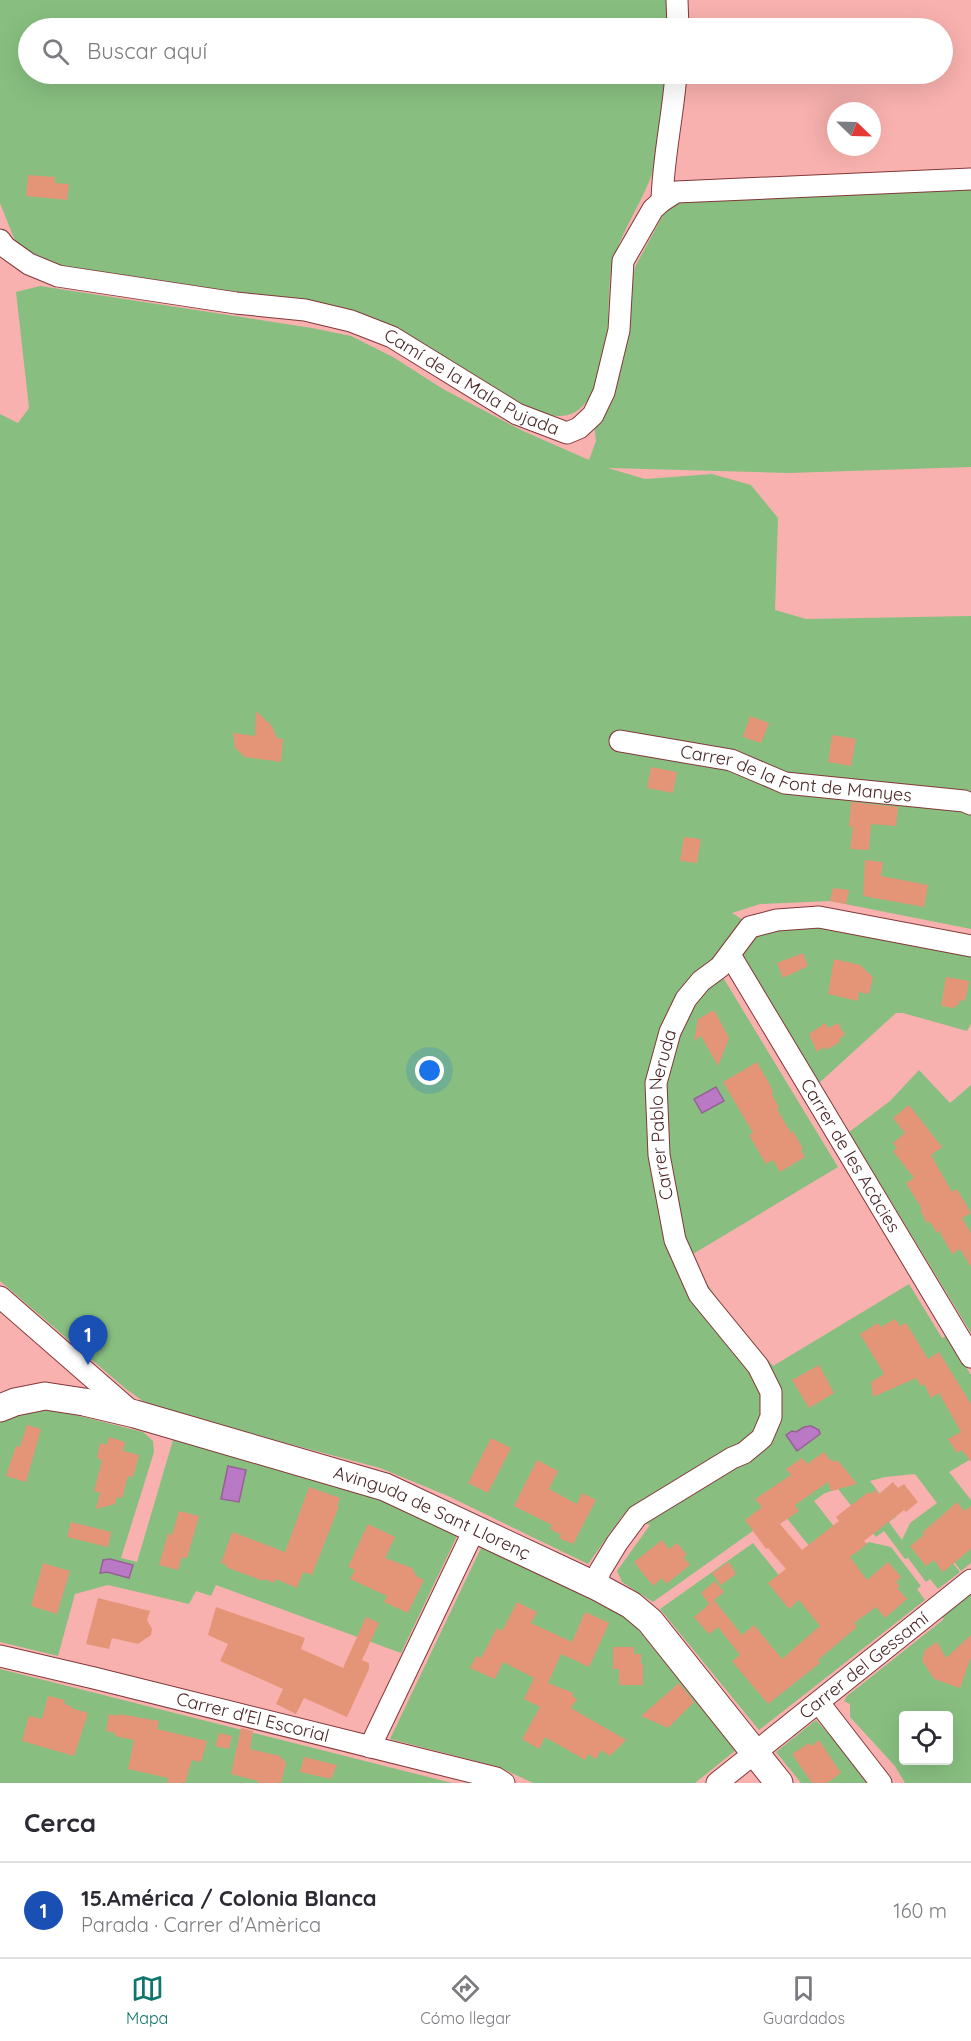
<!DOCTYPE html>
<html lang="es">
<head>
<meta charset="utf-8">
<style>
	:root { --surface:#fff; --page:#f7f7f7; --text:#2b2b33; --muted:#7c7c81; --line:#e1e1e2; --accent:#0f766e }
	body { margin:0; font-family:Quicksand,sans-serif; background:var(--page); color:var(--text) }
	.controls { position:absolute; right:18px; bottom:18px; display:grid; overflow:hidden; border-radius:6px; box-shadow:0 6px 24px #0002 }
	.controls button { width:54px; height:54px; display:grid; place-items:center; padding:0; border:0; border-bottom:2px solid var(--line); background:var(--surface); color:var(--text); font:30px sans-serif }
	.compass { position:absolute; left:827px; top:102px; width:54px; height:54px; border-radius:50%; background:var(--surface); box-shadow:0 6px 24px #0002; rotate:113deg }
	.you { position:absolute; left:430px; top:1071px; width:21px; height:21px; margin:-15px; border:4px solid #fff; border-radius:50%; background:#1a73e8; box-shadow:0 0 0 9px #1a73e833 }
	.badge { display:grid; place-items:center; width:39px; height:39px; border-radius:50%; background:var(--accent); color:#fff; font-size:20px; font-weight:700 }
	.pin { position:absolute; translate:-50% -50px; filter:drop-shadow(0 2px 3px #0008) }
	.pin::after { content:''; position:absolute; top:32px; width:21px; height:18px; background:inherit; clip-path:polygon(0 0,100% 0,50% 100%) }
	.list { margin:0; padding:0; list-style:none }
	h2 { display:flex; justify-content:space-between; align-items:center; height:78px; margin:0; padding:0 24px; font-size:26px }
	h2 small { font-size:20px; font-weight:400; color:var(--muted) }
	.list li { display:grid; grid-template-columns:39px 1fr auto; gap:18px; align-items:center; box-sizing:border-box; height:96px; padding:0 24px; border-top:2px solid var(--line) }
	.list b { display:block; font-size:22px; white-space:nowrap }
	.list p { margin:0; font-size:20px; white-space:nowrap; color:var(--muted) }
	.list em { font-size:20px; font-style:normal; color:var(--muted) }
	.icon { flex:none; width:33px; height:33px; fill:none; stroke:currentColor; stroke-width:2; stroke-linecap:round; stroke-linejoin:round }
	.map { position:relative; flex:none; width:971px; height:1783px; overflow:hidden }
	.search { position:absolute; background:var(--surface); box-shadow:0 6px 24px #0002; left:18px; right:18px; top:18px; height:66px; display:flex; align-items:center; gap:15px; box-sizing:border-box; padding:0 21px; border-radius:33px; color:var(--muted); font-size:22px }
	.sheet { height:174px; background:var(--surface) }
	nav { display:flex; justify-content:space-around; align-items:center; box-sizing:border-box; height:84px; border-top:2px solid var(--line); background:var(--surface); font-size:16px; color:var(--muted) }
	nav a { display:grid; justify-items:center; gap:3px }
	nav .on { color:var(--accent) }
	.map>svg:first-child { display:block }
	.green { fill:#88bf80; fill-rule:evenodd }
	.water { fill:#ba79c5; stroke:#986095; stroke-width:1.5 }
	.building { fill:#e49578 }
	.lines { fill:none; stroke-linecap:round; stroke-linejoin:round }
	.minor-casing { stroke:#843839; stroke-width:23 }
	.tertiary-casing { stroke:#843839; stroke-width:29 }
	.minor { stroke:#fff; stroke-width:21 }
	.tertiary { stroke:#fff; stroke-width:27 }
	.labels { text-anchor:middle; stroke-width:5; stroke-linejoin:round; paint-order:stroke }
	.street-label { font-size:18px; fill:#492626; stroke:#fac4c1 }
</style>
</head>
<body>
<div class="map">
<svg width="971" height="1783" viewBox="0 0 971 1783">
	<rect width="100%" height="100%" fill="#f8b1ae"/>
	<path class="green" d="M0,0H671L672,28H28V74H672C666,105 663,138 654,168C642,207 614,238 610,279C607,312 611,367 591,396C573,422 557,418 531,410L420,342L375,320L346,309L308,300L235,294L46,267L15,241L0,203Z
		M971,186V467L789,473L608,468L645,479L712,474L751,485L778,518L775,610L806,619L971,616V929L830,901L760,904L732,913L748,923L721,977L724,979L838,1167L693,1254L707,1284L723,1306L773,1366L909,1284L942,1338L947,1336L971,1375V1459L949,1472L971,1500V1563L961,1571L955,1563H953L960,1572L938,1589L930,1579L926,1582L908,1558L905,1559L884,1531L876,1537L838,1489L825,1493L814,1501L855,1553L869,1542L891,1547L921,1586L917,1589L925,1600L759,1730L660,1609L753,1543L799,1600L832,1574L781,1511L653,1602L622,1582L617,1571L650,1525L623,1515L588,1564L448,1496L380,1468L181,1415L143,1401L126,1389L0,1281V414L18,423L29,408L16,292L40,286L312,328L351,336L393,357L443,389L523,431L589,460L596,441L594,423L636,265L669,204L675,198ZM915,1474L937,1503L910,1523L902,1540L889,1522L897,1516L870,1481L885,1477Z
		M786,928H821L971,957V1024L967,1031L903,1013H896L819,1083L744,960L743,946L752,934Z
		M919,1070L950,1103L971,1085V1333L849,1132L890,1101Z
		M39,1410L64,1412L143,1432L153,1441L154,1452L121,1558L137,1562L173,1440L374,1493L458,1534L401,1653L216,1585L211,1596L196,1591L189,1604L108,1585L75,1594L58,1656L0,1642V1419L9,1416Z
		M482,1546L627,1616L736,1750L695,1783H533L499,1767L390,1739Z
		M971,1586V1783H905L895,1766L850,1717V1704L844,1701L847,1696L944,1619L937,1611ZM904,1716H948V1760H904Z
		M0,1669L452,1783H0Z
		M816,1720L873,1783H801L776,1752Z"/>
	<path class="water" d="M716,1087L724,1101L702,1113L694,1099Z
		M811,1426L819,1430L820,1434L797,1451L786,1435L792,1431L796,1432L804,1427Z
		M228,1466L246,1470L239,1502L221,1499Z
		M110,1559L133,1565L129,1578L107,1572L100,1573L103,1560Z"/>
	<path class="building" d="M28,175L55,177V183L69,184L67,200L26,196Z
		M256,711L271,725L277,738L283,739L281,762L245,757L235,748L233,733L255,736Z
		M750,716L769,723L761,743L743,737Z
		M832,735L856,739L851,766L828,762Z
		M651,767L677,772L673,793L647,788Z
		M851,802L898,807L896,826L871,824L869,850L850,849L853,827H849Z
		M684,837L701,839L697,863L680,861Z
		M865,860L883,862L881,876L928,885L924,907L863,896Z
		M833,888L849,890L846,904L830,901Z
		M803,953L808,966L783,978L777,963Z
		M834,959L860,965L873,977L869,994L859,992L858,1001L828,994Z
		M946,977L969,981L965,1001L960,1000L959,1004L953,1008L941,1006Z
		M714,1010L729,1038L718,1066L701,1036L694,1041L698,1019Z
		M825,1023L828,1028L838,1023L845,1035L839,1039L840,1042L826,1050L824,1047L817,1052L809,1034Z
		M757,1062L770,1085L773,1093L772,1094L779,1108L777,1109L791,1133L793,1131L803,1149L801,1150L805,1157L780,1172L773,1160L766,1164L749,1135L753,1133L723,1082Z
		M909,1105L942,1147L931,1155L952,1192L957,1189L971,1213L962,1218L971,1233V1267L960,1249L952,1254L939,1231L937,1233L930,1222L927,1223L920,1210L922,1209L906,1183L914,1178L893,1151L897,1148L893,1143L905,1133L893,1118Z
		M895,1319L900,1326L906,1323L928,1359L939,1352L971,1404V1462L962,1450L957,1453L948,1439L961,1432L939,1393L931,1398L924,1384L921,1386L916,1378L873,1397L871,1382L884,1374L860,1334L878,1323L881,1327Z
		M819,1365L834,1393L809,1408L792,1380Z
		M27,1425L41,1429L26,1482L6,1476L16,1446L20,1447Z
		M109,1437L125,1442L123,1451L139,1455L133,1477L128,1476L122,1498L117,1497L115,1504L96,1509L100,1493L94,1491L102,1460L97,1458L100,1443L107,1445Z
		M491,1438L511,1448L488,1493L468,1483Z
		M824,1452L830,1460L839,1462L857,1484L831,1491L828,1482L795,1505L799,1511L780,1524L802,1550L839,1521L836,1517L868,1492L870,1494L876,1490L879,1494L893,1482L898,1488L904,1484L918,1502L906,1512L904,1510L864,1541L867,1544L850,1557L867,1580L888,1562L901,1577L896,1582L900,1586L897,1588L907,1599L885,1618L876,1607L854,1623L857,1627L818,1660L820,1663L768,1704L732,1661L740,1655L718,1627L709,1634L694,1617L714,1600L742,1635L754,1625L782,1659L820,1626L799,1600L789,1609L768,1583L786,1569L768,1548L766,1549L745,1520L762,1507L755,1499L791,1475L786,1469L802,1458L807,1464Z
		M537,1460L558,1471L549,1489L577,1504L582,1493L596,1500L573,1544L559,1538L561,1535L550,1529L552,1525L514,1506Z
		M309,1487L340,1498L337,1506H339L312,1575L303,1572L297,1588L276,1579L274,1583L264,1579L263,1581L226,1567L227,1565L221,1563L232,1532L285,1552Z
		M957,1502L964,1511L971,1506V1549L943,1572L934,1560L926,1566L910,1546L924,1535L922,1533Z
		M179,1511L199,1516L187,1558L182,1557L178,1570L159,1565L168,1533L172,1535Z
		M71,1522L111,1532L108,1547L67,1537Z
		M368,1524L395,1537L385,1558L412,1568L416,1576L424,1580L408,1613L384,1602L387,1596L350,1579L355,1570L348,1567Z
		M662,1540L669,1549L677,1543L687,1555L683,1557L690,1565L666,1584L662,1578L653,1586L634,1562Z
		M729,1562L736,1574L721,1585L712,1573Z
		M43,1563L70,1571L57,1614L31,1606Z
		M715,1581L724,1592L709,1604L701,1593Z
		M98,1598L150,1611L147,1620L152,1629L151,1635L138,1644L112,1638L109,1649L86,1644Z
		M517,1602L537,1612L531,1623L572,1642L585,1612L609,1623L589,1667L561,1654L548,1683L573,1693L572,1696L577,1699L571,1708L626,1740L610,1756L601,1750L596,1759L588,1754L585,1760L545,1737L539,1749L522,1739L540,1707L524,1699L534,1678L503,1662L495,1679L470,1668L476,1656L481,1658L497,1628L502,1631Z
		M216,1607L305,1638L301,1649L343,1668L366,1617L379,1623L362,1660L369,1663V1669L347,1717L304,1698L296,1714L276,1704L283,1689L220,1661L228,1644L208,1635Z
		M971,1635V1657L960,1688L934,1679L922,1660L925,1650L937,1642L946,1658Z
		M613,1647H634V1654H641V1664H643V1685H619V1669H613Z
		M679,1683L694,1702L668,1728L641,1716Z
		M48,1696L65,1700L64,1704L71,1706V1708L88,1713L74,1756L22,1741L29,1716L42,1719Z
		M109,1714L118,1716L119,1714L159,1721L157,1729L207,1741L201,1762L192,1760L185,1783H167L168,1778L128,1769L134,1740L115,1736V1733L106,1731Z
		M241,1728L253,1731L250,1749L280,1756L286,1763L281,1783H258V1781L231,1774Z
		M219,1733L232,1736L229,1749L215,1746Z
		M819,1740L841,1773L827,1783H812L792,1754L809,1743L811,1746Z
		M304,1757L337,1765L331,1779L300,1772Z"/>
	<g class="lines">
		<defs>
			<g id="minor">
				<path d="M677,0L678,28"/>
				<path d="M662,201C663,158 673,116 676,74"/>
				<path id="s1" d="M0,240L5,247L29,264L58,276L236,303L305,310L351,321L392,337L517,414L567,433L579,428L593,415L604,392L619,330L623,261L653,209L662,201L676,192L971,179"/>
				<path id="s2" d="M620,741L731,760L785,783L964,801L971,804"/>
				<path id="s3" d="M730,955L971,1357"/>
				<path d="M0,1297L133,1413"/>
				<path id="s4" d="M596,1586L600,1571L617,1543L637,1516L732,1458L744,1453L762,1438L771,1417V1392L758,1366L699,1294L675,1240L659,1155L656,1083L670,1032L686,999L701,981L720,967L750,927L777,920L819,917L971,946"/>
				<path id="s5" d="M0,1656L94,1678L496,1778L504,1783"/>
				<path d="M819,1703L881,1783"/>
				<path d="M370,1747L475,1528"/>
				<path id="s6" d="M717,1783L971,1580"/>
			</g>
			<g id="tertiary">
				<path id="s7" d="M0,1408L15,1402L45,1396L84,1402L135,1414L385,1487L596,1586L631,1605L650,1621L779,1783"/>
			</g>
		</defs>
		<use href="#minor" class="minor-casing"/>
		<use href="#tertiary" class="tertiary-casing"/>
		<use href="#minor" class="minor"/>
		<use href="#tertiary" class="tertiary"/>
	</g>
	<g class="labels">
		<g class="street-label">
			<text dy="6" stroke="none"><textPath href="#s1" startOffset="502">Camí de la Mala Pujada</textPath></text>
			<text dy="6" stroke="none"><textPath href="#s2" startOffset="180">Carrer de la Font de Manyes</textPath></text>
			<text dy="6" stroke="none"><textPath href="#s4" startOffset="586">Carrer Pablo Neruda</textPath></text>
			<text dy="6" stroke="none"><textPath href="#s3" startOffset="234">Carrer de les Acàcies</textPath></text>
			<text dy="6" stroke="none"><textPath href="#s7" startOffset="452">Avinguda de Sant Llorenç</textPath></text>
			<text dy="6" stroke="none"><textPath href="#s6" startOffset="188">Carrer del Gessamí</textPath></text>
			<text dy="6" stroke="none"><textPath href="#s5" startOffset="260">Carrer d'El Escorial</textPath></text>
		</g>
	</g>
</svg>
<div class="controls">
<button><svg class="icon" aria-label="locate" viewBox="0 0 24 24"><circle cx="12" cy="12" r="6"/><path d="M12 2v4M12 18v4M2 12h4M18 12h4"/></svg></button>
</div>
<svg class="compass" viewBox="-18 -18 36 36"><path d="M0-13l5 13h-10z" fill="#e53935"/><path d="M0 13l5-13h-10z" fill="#7c7c81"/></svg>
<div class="you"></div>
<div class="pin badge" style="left:88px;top:1365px;background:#1a4fb4">1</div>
<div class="search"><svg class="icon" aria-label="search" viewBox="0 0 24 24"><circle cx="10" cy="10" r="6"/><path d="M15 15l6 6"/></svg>Buscar aquí</div>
</div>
<section class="sheet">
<h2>Cerca<small></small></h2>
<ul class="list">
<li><span class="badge" style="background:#1a4fb4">1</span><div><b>15.América / Colonia Blanca</b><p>Parada · Carrer d'Amèrica</p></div><em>160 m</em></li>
</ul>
</section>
<nav>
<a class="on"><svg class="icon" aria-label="map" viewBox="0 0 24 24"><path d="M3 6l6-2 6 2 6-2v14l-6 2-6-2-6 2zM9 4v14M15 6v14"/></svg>Mapa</a>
<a><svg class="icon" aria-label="directions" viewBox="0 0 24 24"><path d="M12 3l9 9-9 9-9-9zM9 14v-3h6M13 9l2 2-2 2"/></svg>Cómo llegar</a>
<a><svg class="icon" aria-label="saved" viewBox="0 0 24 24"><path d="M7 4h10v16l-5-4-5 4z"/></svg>Guardados</a>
</nav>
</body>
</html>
